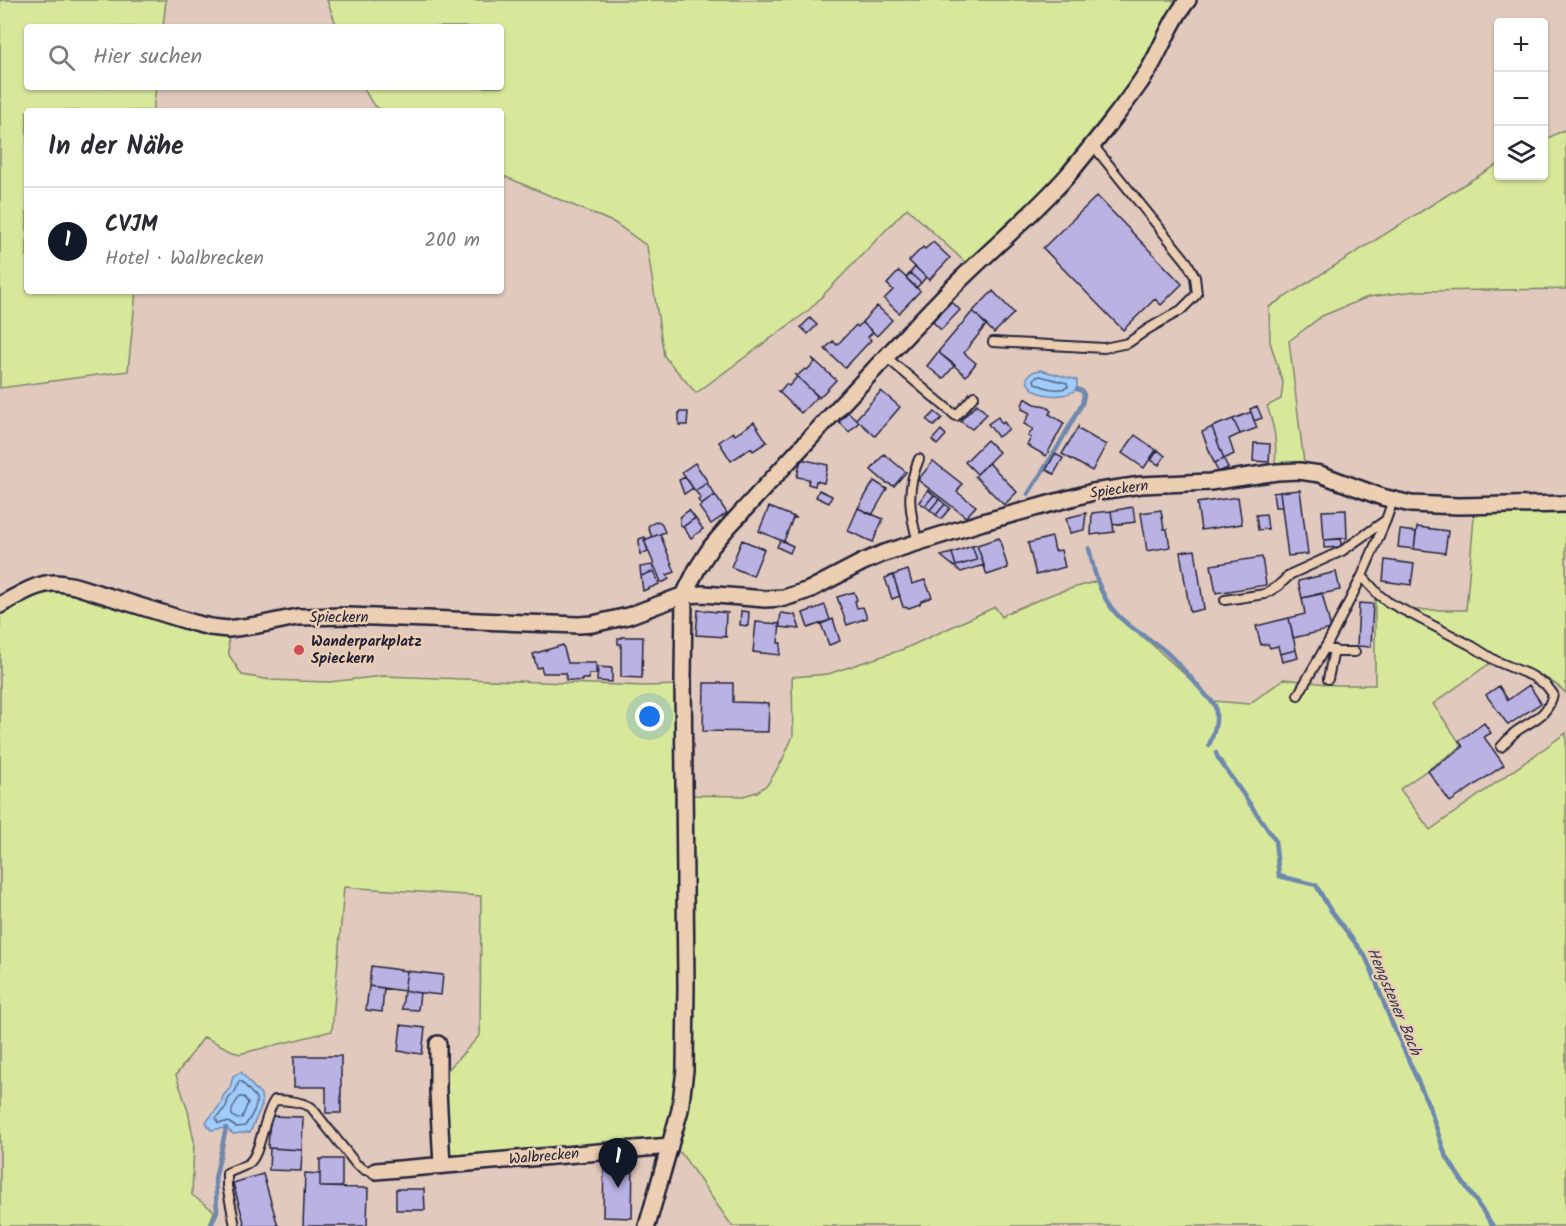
<!DOCTYPE html>
<html lang="de">
<head>
<meta charset="utf-8">
<style>
	:root { --surface:#fff; --page:#f2f2f3; --text:#2b2b33; --muted:#7c7c81; --line:#e1e1e2; --accent:#111827 }
	body { margin:0; font-family:Kalam,sans-serif; background:var(--page); color:var(--text) }
	.controls { position:absolute; right:18px; top:18px; display:grid; overflow:hidden; border-radius:6px; box-shadow:0 2px 4px #0004 }
	.controls button { width:54px; height:54px; display:grid; place-items:center; padding:0; border:0; border-bottom:2px solid var(--line); background:var(--surface); color:var(--text); font:30px sans-serif }
	.you { position:absolute; left:650px; top:717px; width:21px; height:21px; margin:-15px; border:4px solid #fff; border-radius:50%; background:#1a73e8; box-shadow:0 0 0 9px #1a73e833 }
	.badge { display:grid; place-items:center; width:39px; height:39px; border-radius:50%; background:var(--accent); color:#fff; font-size:20px; font-weight:700 }
	.pin { position:absolute; translate:-50% -50px; filter:drop-shadow(0 2px 3px #0008) }
	.pin::after { content:''; position:absolute; top:32px; width:21px; height:18px; background:inherit; clip-path:polygon(0 0,100% 0,50% 100%) }
	.list { margin:0; padding:0; list-style:none }
	h2 { display:flex; justify-content:space-between; align-items:center; height:78px; margin:0; padding:0 24px; font-size:26px }
	h2 small { font-size:20px; font-weight:400; color:var(--muted) }
	.list li { display:grid; grid-template-columns:39px 1fr auto; gap:18px; align-items:center; box-sizing:border-box; height:108px; padding:0 24px; border-top:2px solid var(--line) }
	.list b { display:block; font-size:22px; white-space:nowrap }
	.list p { margin:0; font-size:20px; white-space:nowrap; color:var(--muted) }
	.list em { font-size:20px; font-style:normal; color:var(--muted) }
	.icon { flex:none; width:33px; height:33px; fill:none; stroke:currentColor; stroke-width:2; stroke-linecap:round; stroke-linejoin:round }
	.map { position:relative; flex:none; width:1566px; height:1226px; overflow:hidden }
	.search { position:absolute; background:var(--surface); box-shadow:0 2px 4px #0004; left:24px; top:24px; width:480px; height:66px; display:flex; align-items:center; gap:15px; box-sizing:border-box; padding:0 21px; border-radius:6px; color:var(--muted); font-size:22px }
	.panel { position:absolute; background:var(--surface); box-shadow:0 2px 4px #0004; left:24px; top:108px; width:480px; height:186px; border-radius:6px }
	.map>svg:first-child { display:block }
	.green { fill:#d7e89b; stroke:#7c856b; stroke-width:1.5 }
	.water { fill:#a0ccfa; stroke:#6e88ae; stroke-width:1.5 }
	.lines { fill:none; stroke-linecap:round; stroke-linejoin:round }
	.shore { stroke:#546687; stroke-width:1.5 }
	.stream { stroke:#6e88ae; stroke-width:4.5 }
	.building { fill:#bab2e3; stroke:#22223b; stroke-width:1.5 }
	.service-casing { stroke:#22223b; stroke-width:12 }
	.minor-casing { stroke:#22223b; stroke-width:20 }
	.service { stroke:#eccfb3; stroke-width:8 }
	.minor { stroke:#eccfb3; stroke-width:15 }
	.poi-dot { fill:#d1495b; stroke:#eccfb3; stroke-width:2 }
	.labels { text-anchor:middle; stroke-width:5; stroke-linejoin:round; paint-order:stroke }
	.street-label { font-size:15px; fill:#22223b; stroke:#eccfb3 }
	.poi-label { font-size:15px; font-weight:bold; fill:#22223b; stroke:#eccfb3; text-anchor:start }
	.water-label { font-size:16px; font-style:italic; fill:#353c58; stroke:#eccfb3 }
</style>
</head>
<body>
<div class="map">
<svg width="1566" height="1226" viewBox="0 0 1566 1226">
	<rect width="100%" height="100%" fill="#e2c9bd"/>
	<filter id="ink" filterUnits="userSpaceOnUse"><feTurbulence type="fractalNoise" baseFrequency=".0167" numOctaves="2"/><feDisplacementMap in="SourceGraphic" scale="12" xChannelSelector="R" yChannelSelector="G"/><feConvolveMatrix kernelMatrix="1 2 1 2 8 2 1 2 1" color-interpolation-filters="sRGB"/></filter>
	<g filter="url(#ink)">
		<path class="green" d="M0,0H166L163,27H27V87H156L153,111H27V291H136L128,371L0,388Z
			M327,0H1174C1175,15 1164,30 1157,42C1110,128 1037,197 967,264L907,208L808,311L696,393L664,356L647,246L615,223L501,175V111H382L372,103L363,87H501V27H337Z
			M1566,129V289L1416,291L1368,297L1322,316L1289,341L1304,463L1275,466C1277,442 1275,428 1267,406L1281,399L1283,383L1270,342L1269,307L1460,187L1498,164V176H1544V140Z
			M1566,504V693C1549,675 1520,668 1497,658L1433,704L1462,746L1400,789L1430,830L1566,733V1226H732L681,1153L670,1146L442,1165L438,1091L446,1072L480,1035L481,896L344,887L332,1031L239,1054L204,1037L176,1075L188,1111L194,1141L192,1195L214,1211L209,1226H0V611C21,601 40,592 64,589L228,633L229,655L242,675L271,680L297,681L329,682L383,676L645,686L679,685L680,795L743,796L757,792L768,784L782,761L793,736L792,677L828,674L904,649L995,607L1002,617L1007,613L1055,593L1098,581L1112,608L1214,701L1249,704L1284,679L1335,685H1375V599L1414,610H1466L1475,506Z"/>
		<path class="water" d="M1040,370L1077,380V389C1066,398 1039,398 1030,386C1022,377 1032,371 1040,370Z
			M241,1072L255,1089L261,1094L262,1105L250,1132L233,1134L226,1128L211,1130L206,1122L221,1104L223,1096L230,1088L233,1076Z"/>
		<g class="lines">
			<path class="shore" d="M1040,376L1067,383L1068,387C1058,392 1045,388 1035,383L1034,380L1036,377Z
				M239,1081L242,1082C244,1085 254,1095 256,1098C259,1106 249,1120 245,1126L236,1127L228,1122L218,1123L216,1118L226,1107L228,1099L235,1092Z
				M240,1097H244L248,1103L242,1118L238,1119C237,1119 232,1116 232,1115C230,1110 237,1100 240,1097Z"/>
			<path class="stream" d="M1028,494L1056,450L1082,404L1084,395L1082,391L1077,389
				M1089,548C1095,578 1102,604 1127,624C1139,634 1153,640 1165,651C1183,667 1198,687 1215,705C1218,720 1215,731 1209,745
				M1216,753L1218,758L1275,840L1279,876L1316,885L1329,908L1365,956L1372,971L1388,1014L1429,1106L1445,1154L1458,1175L1493,1226
				M211,1226L217,1211L215,1179L226,1128"/>
		</g>
		<path class="building" d="M1097,196L1182,284L1161,305L1155,299L1123,330L1043,248Z
			M933,242L950,258L929,280L909,261L923,247L925,249Z
			M915,267L926,277L921,283L910,273Z
			M899,271L920,291L899,313L884,299L893,290L887,284Z
			M910,273L921,283L916,288L906,278Z
			M993,291L1014,313L994,333L973,311Z
			M951,301L960,310L941,330L932,321Z
			M877,306L892,320L877,336L862,322Z
			M973,311L986,325L964,353L976,363L966,376L938,352Z
			M810,318L817,325L808,334L801,327Z
			M862,322L873,332L868,337L871,340L845,368L825,349L833,341L837,345L856,325L858,327Z
			M938,352L955,365L943,379L927,366Z
			M812,358L836,380L819,398L797,376L805,369L807,370L815,362Z
			M794,374L818,396L801,413L778,391H780L786,384L789,386L797,377Z
			M881,391L900,407L875,436L856,419Z
			M1025,398L1035,404L1046,406L1051,411L1049,414L1064,423L1046,456L1027,445L1031,438L1028,436L1033,429L1024,424L1030,413L1022,409V405Z
			M977,404L987,414L972,429L960,421Z
			M1257,406L1262,418L1254,421L1250,409Z
			M679,412H688L687,425H679Z
			M848,412L859,422L849,432L839,422Z
			M935,412L942,418L934,426L927,420Z
			M1251,412L1257,428L1240,434L1233,419Z
			M998,417L1002,424L1004,422L1009,429L998,437L988,424Z
			M1233,419L1240,434L1229,439L1234,454L1224,459L1212,427Z
			M754,422L767,442L753,451L751,448L731,461L719,442L733,432L735,435Z
			M1078,427V429L1106,445L1107,443L1092,471L1062,454Z
			M1212,427L1224,459L1214,463L1202,432Z
			M941,430L946,435L937,445L932,440Z
			M1135,435L1156,450L1144,468L1122,453Z
			M987,440L999,452L977,474L965,462Z
			M1254,443L1270,444L1269,462L1253,461Z
			M1158,450L1165,456L1159,465L1151,460Z
			M884,454L906,472L894,486L885,482L871,470Z
			M1055,454L1063,458L1054,474L1046,470Z
			M801,459L828,465L824,483L816,481L815,486L808,484L809,479L797,477Z
			M1224,459L1228,468L1218,472L1214,463Z
			M933,461L962,484L957,492L976,506L966,517L918,480Z
			M695,463L708,482L695,491L682,472Z
			M989,463L1017,492L1004,505L975,476Z
			M685,477L693,488L684,494L679,480Z
			M874,481L887,489L872,515L858,508Z
			M707,483L715,495L701,505L698,500L701,498L695,491Z
			M819,490L832,496L829,503L816,497Z
			M928,490L934,495L925,506L919,502Z
			M1300,490L1308,554L1288,556L1280,492Z
			M1280,492L1282,507H1275L1273,493Z
			M715,495L727,513L711,524L699,507Z
			M934,495L939,499L930,510L925,506Z
			M1238,497L1242,524L1201,530L1197,503Z
			M939,499L945,504L936,515L930,510Z
			M945,504L950,508L941,519L936,515Z
			M769,507L797,518H793L784,541L787,543L759,531Z
			M1133,507L1135,522L1113,525L1111,511Z
			M858,508L883,519L873,542L848,531Z
			M689,510L695,518L683,527L680,524V517Z
			M1161,510L1164,529H1167L1170,547L1147,551L1141,513Z
			M1346,510L1347,538L1324,540L1322,511Z
			M1111,511L1114,532L1091,535L1092,513Z
			M1086,513L1084,530L1070,533L1066,518Z
			M1266,514L1268,529L1258,530L1256,515Z
			M695,518L703,529L691,538L683,527Z
			M658,521L661,523L665,532L652,537L648,527L649,525Z
			M1417,527L1448,531L1445,553L1414,549Z
			M1400,530L1416,532L1414,549L1398,547Z
			M660,534L675,572L667,575L669,579L664,582H661L644,540Z
			M645,537L646,540H644L648,551L640,555L639,539Z
			M1052,537L1055,551L1061,550L1065,567L1036,575L1028,543Z
			M999,538L1008,568L987,575L977,545Z
			M1341,539V547L1324,548V540Z
			M742,540L764,549L753,576L731,567Z
			M780,540L793,546L790,553L777,547Z
			M977,545L984,565L961,572L941,556L952,553L956,566L977,560L972,546Z
			M972,546L977,560L956,566L952,553Z
			M1195,550L1204,609L1190,612L1180,552Z
			M1262,557L1266,585L1216,593L1211,565Z
			M1385,560L1414,564L1411,585L1383,581Z
			M652,565L654,571L641,576L640,567Z
			M908,570L912,584L925,580L932,597L921,601L920,604L909,608L903,607L893,575Z
			M654,571L659,584L643,591L641,576Z
			M1336,572L1340,590L1302,598L1298,581Z
			M893,575L900,596L892,599L885,578Z
			M854,592L857,600L855,601L857,608L863,607L867,618L847,625L837,597Z
			M1322,593L1331,629L1293,638L1289,618L1305,614L1302,598Z
			M1359,603L1373,604L1371,647L1357,646Z
			M825,605L830,620L808,628L803,613Z
			M698,610L729,613H726L725,636L727,637L696,635Z
			M741,611L749,612L748,626L740,625Z
			M781,613L795,615L800,629L779,627Z
			M1289,618L1296,650L1280,654L1278,646L1270,648L1268,644L1261,645L1256,626Z
			M833,619L840,641L829,645L821,624Z
			M756,622L780,624L778,643H781L780,655L753,652Z
			M622,637H643L642,678L621,677V644H618V638H622Z
			M563,645L568,663H596V674H589V679H582V681L566,680V673H543L541,667L537,668L533,654Z
			M1296,650L1298,658L1282,662L1280,654Z
			M598,667L612,668V682L597,681Z
			M704,683H733V702L769,703L768,732L703,731Z
			M1529,685L1541,703L1508,725L1486,695L1499,686L1508,700Z
			M1484,723L1491,733L1484,737L1504,765L1450,802L1428,771L1463,747L1459,741Z
			M371,966L407,971L404,991L369,986Z
			M407,971L443,975L441,995L404,991Z
			M369,986L384,988L382,1012L366,1010Z
			M404,991L420,993L418,1010L402,1009Z
			M401,1025L425,1028L422,1054L398,1051Z
			M294,1056H341V1113H326V1087H294Z
			M270,1116L303,1117L302,1150L268,1148Z
			M270,1148L302,1150L301,1171L269,1170Z
			M320,1159H342V1187H320Z
			M604,1159H633L632,1218L603,1217Z
			M305,1173L320,1174V1187L368,1188L367,1226H303Z
			M263,1174L278,1226H245L233,1183Z
			M396,1189H424L425,1210H396Z"/>
		<g class="lines">
			<defs>
				<path id="service" d="M993,342L1104,348L1128,343L1148,329L1181,310L1197,294L1195,277L1187,262L1092,144
					M886,357L956,416L974,396
					M918,542C909,511 906,489 919,459
					M1362,576L1379,595L1388,602L1472,646L1496,661L1532,676L1546,685L1553,694C1548,717 1531,720 1514,733C1510,737 1505,743 1501,747
					M1225,600L1265,594L1278,586L1291,574L1342,551L1386,520L1393,500
					M1326,648L1338,652H1355
					M1328,679L1334,650
					M1298,695L1330,639L1362,576L1386,520
					M235,1226L227,1186V1173C234,1170 243,1167 249,1163C261,1154 263,1116 275,1100C288,1100 299,1101 311,1107L356,1164L365,1170L376,1171"/>
				<path id="minor" d="M0,605C17,596 36,583 55,583C62,583 69,585 75,586L194,623L210,627L228,629L258,625L297,617L348,616L579,625L593,624L628,616L684,595L704,594L765,599L784,598L809,590L863,562L884,553L983,522L1093,492L1141,485L1210,482L1277,472L1299,471L1320,474L1382,497L1411,504L1459,506L1566,504
					M438,1044V1091L442,1165
					M376,1171L670,1146
					M647,1226L680,1110L685,1070L686,986L683,678L684,595L697,569L711,547L728,527C801,448 873,369 948,292C987,252 1031,217 1068,175C1096,141 1124,107 1148,71C1162,48 1171,20 1188,0"/>
			</defs>
			<use href="#service" class="service-casing"/>
			<use href="#minor" class="minor-casing"/>
			<use href="#service" class="service"/>
			<use href="#minor" class="minor"/>
		</g>
	</g>
	<circle class="poi-dot" cx="299" cy="650" r="6"/>
	<g class="labels">
		<g class="street-label">
			<text transform="translate(1119 489) rotate(-8)" y="5">Spieckern</text>
			<text x="339" y="622">Spieckern</text>
			<text transform="translate(544 1156) rotate(-5)" y="5">Walbrecken</text>
		</g>
		<g class="poi-label">
			<text x="311" y="646">Wanderparkplatz<tspan x="311" dy="17">Spieckern</tspan></text>
		</g>
		<g class="water-label">
			<text transform="translate(1395 1001) rotate(67)" y="6">Hengstener Bach</text>
		</g>
	</g>
</svg>
<div class="controls">
<button>+</button>
<button>−</button>
<button><svg class="icon" aria-label="layers" viewBox="0 0 24 24"><path d="M12 4l9 5-9 5-9-5zM3 14l9 5 9-5"/></svg></button>
</div>
<div class="you"></div>
<div class="pin badge" style="left:618px;top:1188px">1</div>
<div class="search"><svg class="icon" aria-label="search" viewBox="0 0 24 24"><circle cx="10" cy="10" r="6"/><path d="M15 15l6 6"/></svg>Hier suchen</div>
<section class="panel">
<h2>In der Nähe<small></small></h2>
<ul class="list">
<li><span class="badge">1</span><div><b>CVJM</b><p>Hotel · Walbrecken</p></div><em>200 m</em></li>
</ul>
</section>
</div>
</body>
</html>
